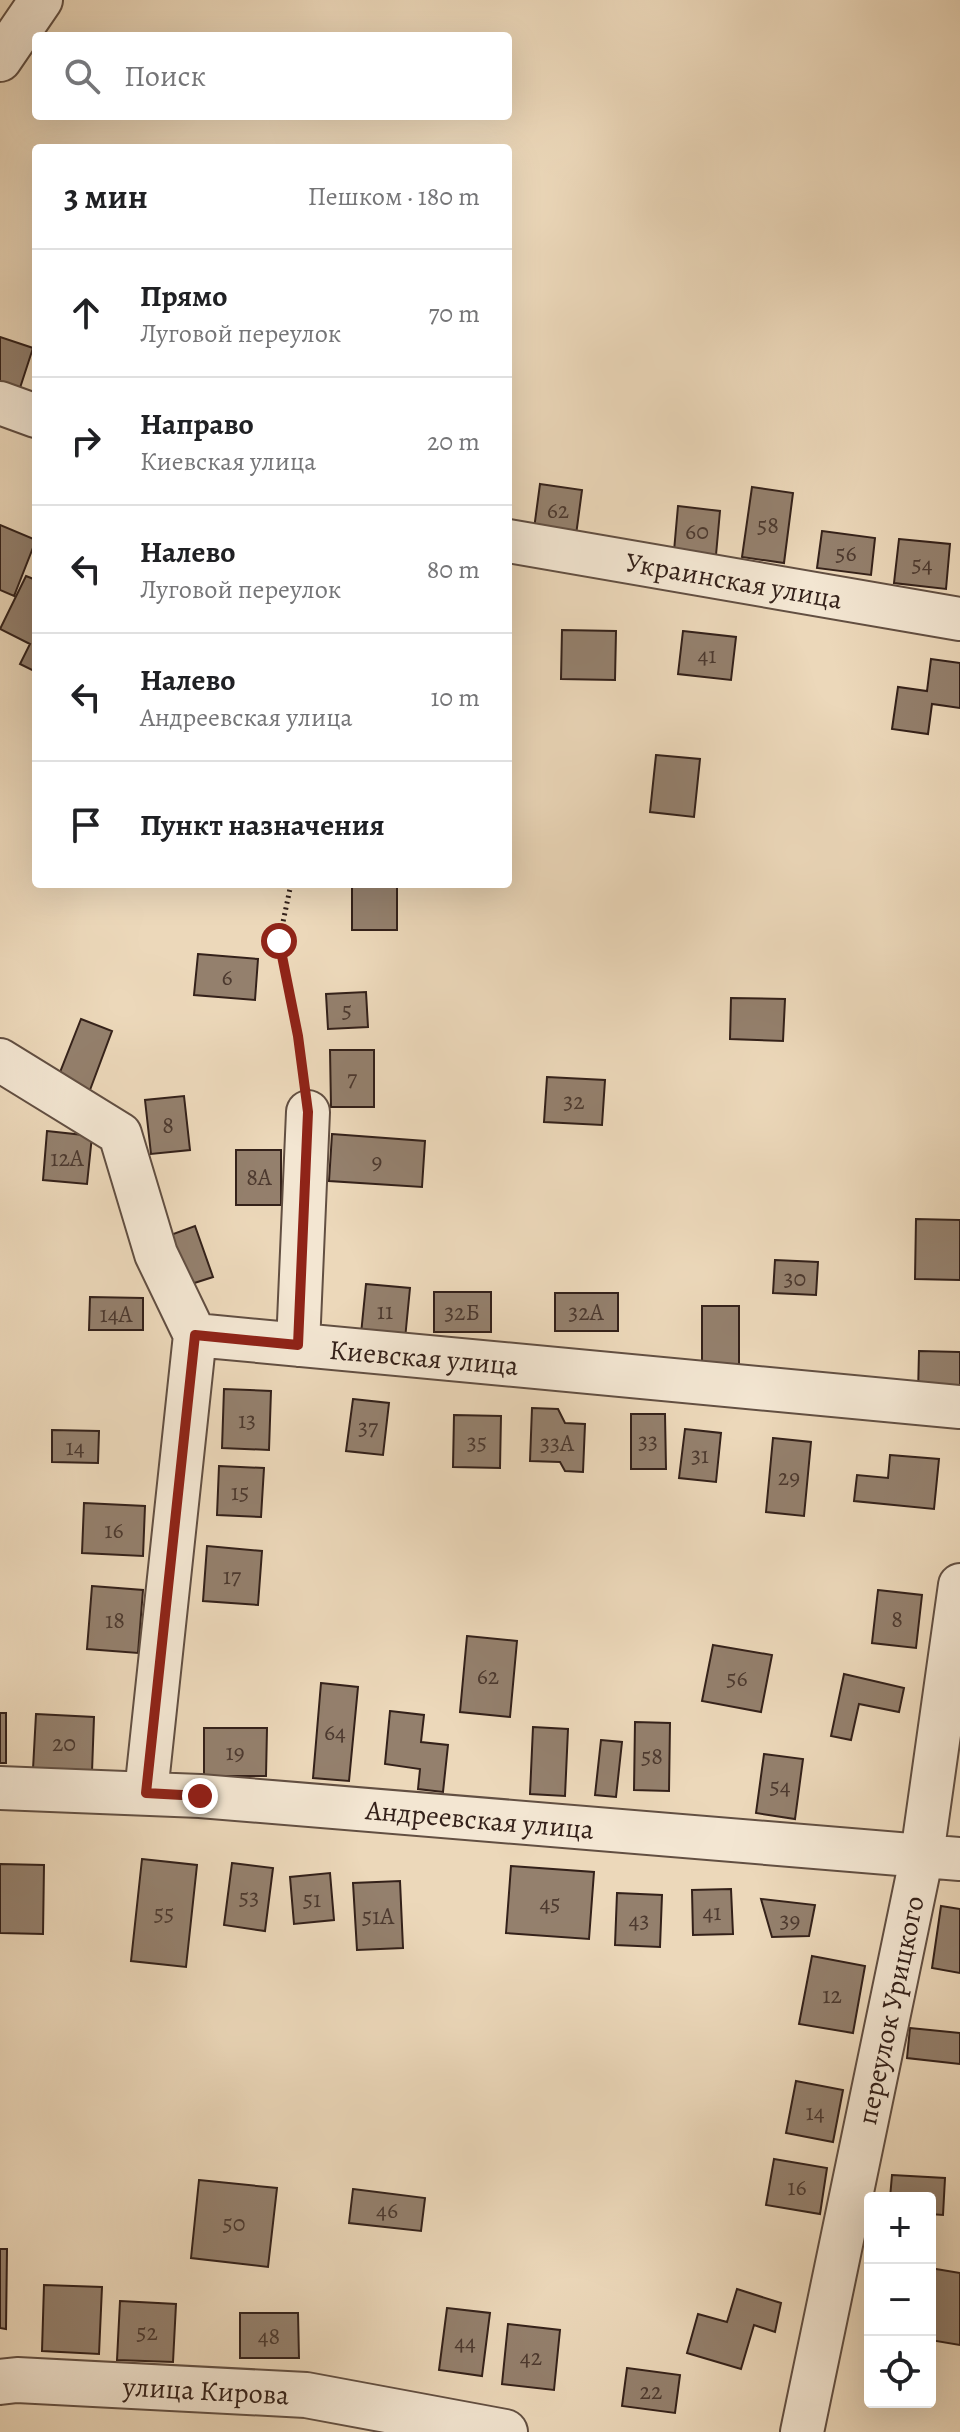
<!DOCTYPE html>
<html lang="ru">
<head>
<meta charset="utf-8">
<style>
	:root { --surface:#fff; --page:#f2f2f2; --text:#202124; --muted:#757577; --line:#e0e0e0 }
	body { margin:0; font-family:Alegreya,serif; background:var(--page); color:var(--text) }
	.controls { position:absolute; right:24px; bottom:24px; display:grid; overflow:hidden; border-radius:8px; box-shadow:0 8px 32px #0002 }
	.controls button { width:72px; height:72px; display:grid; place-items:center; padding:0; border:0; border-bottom:2px solid var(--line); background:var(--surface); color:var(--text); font:40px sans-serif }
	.stop { position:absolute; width:24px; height:24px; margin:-18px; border:6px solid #8f2418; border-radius:50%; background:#fff }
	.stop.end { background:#8f2418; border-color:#fff; box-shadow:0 2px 8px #0008 }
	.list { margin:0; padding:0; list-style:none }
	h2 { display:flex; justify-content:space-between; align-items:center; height:104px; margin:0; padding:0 32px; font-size:34px }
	h2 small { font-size:26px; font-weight:400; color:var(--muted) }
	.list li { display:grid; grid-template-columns:52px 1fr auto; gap:24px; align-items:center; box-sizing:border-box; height:128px; padding:0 32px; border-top:2px solid var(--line) }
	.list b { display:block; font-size:30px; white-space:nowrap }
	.list p { margin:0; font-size:26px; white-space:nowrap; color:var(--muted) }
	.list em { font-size:26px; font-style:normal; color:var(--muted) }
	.icon { flex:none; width:44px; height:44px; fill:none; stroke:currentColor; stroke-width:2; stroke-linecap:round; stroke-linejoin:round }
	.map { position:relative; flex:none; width:960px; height:2432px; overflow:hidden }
	.search { position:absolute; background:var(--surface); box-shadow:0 8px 32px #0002; left:32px; top:32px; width:480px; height:88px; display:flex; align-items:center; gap:20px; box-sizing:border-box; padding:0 28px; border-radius:8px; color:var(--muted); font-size:30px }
	.panel { position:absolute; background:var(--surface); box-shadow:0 8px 32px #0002; left:32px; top:144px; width:480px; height:744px; border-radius:8px }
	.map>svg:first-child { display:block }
	.building { fill:#94806d; stroke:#34211a; stroke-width:2 }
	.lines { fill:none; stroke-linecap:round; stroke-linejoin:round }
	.minor-casing { stroke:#624f42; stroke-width:46 }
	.tertiary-casing { stroke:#624f42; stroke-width:48 }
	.path { stroke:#34211a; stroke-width:5; stroke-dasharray:2 4; stroke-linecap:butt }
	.minor { stroke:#f3e6d2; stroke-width:42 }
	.tertiary { stroke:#f3e6d2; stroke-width:44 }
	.route { stroke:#8f2418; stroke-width:10 }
	.labels { text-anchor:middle; stroke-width:7; stroke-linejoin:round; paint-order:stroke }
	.number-label { font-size:24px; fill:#4c392f }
	.street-label { font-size:28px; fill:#34211a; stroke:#f3e6d2 }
</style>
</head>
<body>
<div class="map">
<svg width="960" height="2432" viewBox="0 0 960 2432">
	<rect width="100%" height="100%" fill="#ecd8ba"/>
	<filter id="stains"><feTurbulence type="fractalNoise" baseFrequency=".0025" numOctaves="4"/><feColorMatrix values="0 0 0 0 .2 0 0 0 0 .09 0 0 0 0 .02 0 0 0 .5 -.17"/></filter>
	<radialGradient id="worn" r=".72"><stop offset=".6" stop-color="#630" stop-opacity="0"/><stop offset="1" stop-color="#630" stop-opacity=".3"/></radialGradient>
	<path class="building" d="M0,337L33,348L19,391L0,385Z
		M540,484L582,490L576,535L534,529Z
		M752,487L793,493L784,563L742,557Z
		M678,506L720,511L716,555L674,551Z
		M0,525L36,540L14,596L0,590Z
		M822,531L875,538L871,575L817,568Z
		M899,539L950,544L946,589L894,583Z
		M26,576L36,580V672L20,664L30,644L0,629Z
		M562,630L616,631L615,680L561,679Z
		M683,631L736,637L731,680L678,674Z
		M931,659L960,663V708L932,704L928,734L892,729L898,687L927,691Z
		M656,755L700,759L694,817L650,812Z
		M352,886H397V930H352Z
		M198,954L258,959L255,1000L194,995Z
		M366,992L368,1027L328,1029L326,994Z
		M731,998L785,999L783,1041L730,1039Z
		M81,1019L112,1031L87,1098L55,1085Z
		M330,1050H374V1107H331Z
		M547,1077L605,1080L602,1125L544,1122Z
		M184,1096L190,1150L151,1154L145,1100Z
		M47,1131L92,1136L87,1184L43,1180Z
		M332,1134L425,1141L422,1187L329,1181Z
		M236,1150H281V1205H236Z
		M916,1219L960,1220V1280L915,1279Z
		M195,1226L213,1277L182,1287L165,1237Z
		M775,1260L818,1262L816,1295L773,1293Z
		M366,1284L410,1288L405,1339L361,1334Z
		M434,1292H491V1332H434Z
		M555,1293H618V1331H555Z
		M90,1297L143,1298V1330H89Z
		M702,1306H739V1367L702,1366Z
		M919,1351L960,1352V1396L918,1394Z
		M224,1389L271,1391L269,1450L222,1448Z
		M353,1399L389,1403L383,1455L346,1451Z
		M532,1408L558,1409L565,1423L585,1424L583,1472L565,1471L560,1462L530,1461Z
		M631,1414H665L666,1469H631Z
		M454,1415L501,1416L500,1468L453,1467Z
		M685,1429L721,1433L716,1482L679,1478Z
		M52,1430L99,1431L98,1463L52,1462Z
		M773,1438L811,1442L804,1516L766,1512Z
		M890,1455L939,1459L934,1509L854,1501L857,1475L888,1478Z
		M219,1466L264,1468L261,1517L217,1515Z
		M84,1503L145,1506L143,1556L82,1553Z
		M207,1546L262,1551L258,1605L203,1601Z
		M92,1586L143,1590L138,1653L87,1649Z
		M878,1590L922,1595L916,1648L872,1643Z
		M467,1636L517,1641L510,1717L460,1712Z
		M713,1645L772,1655L761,1712L702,1701Z
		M844,1674L904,1688L899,1712L859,1704L851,1740L831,1736Z
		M321,1683L358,1687L349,1781L313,1778Z
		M390,1711L424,1715L421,1742L448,1745L443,1792L418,1789L420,1769L385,1764Z
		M0,1713H6V1763H0Z
		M36,1714L94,1717L92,1772L33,1769Z
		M635,1722L670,1723L669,1791L634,1790Z
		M533,1727L568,1729L565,1796L530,1794Z
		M204,1728H267L266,1776H204Z
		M601,1740L622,1742L616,1797L595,1795Z
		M764,1754L803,1759L795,1819L756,1813Z
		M142,1859L197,1865L186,1967L131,1961Z
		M232,1863L273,1868L265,1931L224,1925Z
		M0,1864L44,1865L43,1934L0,1933Z
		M511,1866L594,1872L589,1939L506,1933Z
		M330,1873L334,1920L294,1924L290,1877Z
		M400,1881L403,1948L357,1950L353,1883Z
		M731,1889L733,1934L693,1935L692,1890Z
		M617,1893L662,1895L660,1947L615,1945Z
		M761,1899L815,1905L809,1936L772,1937Z
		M941,1906L960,1909V1973L932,1968Z
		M812,1956L865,1966L853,2033L799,2024Z
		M910,2028L960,2033V2064L907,2058Z
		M796,2081L843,2090L833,2142L786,2133Z
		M774,2159L827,2168L820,2214L766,2205Z
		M892,2175L945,2178L943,2215L930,2214V2198H890Z
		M199,2180L277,2188L268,2267L191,2258Z
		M353,2189L425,2198L421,2231L349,2223Z
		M0,2249H7L6,2329L0,2328Z
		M930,2268L960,2273V2345L930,2340Z
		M44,2285L102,2287L99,2354L42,2351Z
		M737,2289L781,2303L775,2332L754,2325L741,2369L687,2353L698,2314L727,2322Z
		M120,2301L176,2304L173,2362L117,2360Z
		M447,2308L490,2313L482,2376L439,2370Z
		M240,2313H298L299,2358H240Z
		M508,2324L560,2330L554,2390L502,2384Z
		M627,2368L680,2375L675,2413L622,2406Z"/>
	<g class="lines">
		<defs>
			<path id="minor" d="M0,60L41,0
				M0,403L36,416
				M508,541L960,619
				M0,1060L120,1134L156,1254L195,1335L960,1407
				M298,1345L308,1112
				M0,1788L200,1796L960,1859
				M146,1793L195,1335
				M802,2432L922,1855L960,1585"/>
			<path id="tertiary" d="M0,2382L17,2380L306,2395L505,2432"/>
		</defs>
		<use href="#minor" class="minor-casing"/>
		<use href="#tertiary" class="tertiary-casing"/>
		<path class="path" d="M291,884L279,941L298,1036L303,1076"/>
		<use href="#minor" class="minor"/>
		<use href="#tertiary" class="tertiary"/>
	</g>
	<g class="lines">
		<path class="route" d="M200,1796L146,1793L195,1335L298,1345L308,1112L298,1036L279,941"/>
	</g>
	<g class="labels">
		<g class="number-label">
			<text x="558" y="518">62</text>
			<text x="768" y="533">58</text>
			<text x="697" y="539">60</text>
			<text x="846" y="561">56</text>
			<text x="922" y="572">54</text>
			<text x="707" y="663">41</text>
			<text x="227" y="985">6</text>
			<text x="347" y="1018">5</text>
			<text x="352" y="1086">7</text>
			<text x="574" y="1109">32</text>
			<text x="168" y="1133">8</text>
			<text x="67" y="1166">12А</text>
			<text x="377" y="1169">9</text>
			<text x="259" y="1185">8А</text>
			<text x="795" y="1286">30</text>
			<text x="385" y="1319">11</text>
			<text x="462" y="1320">32Б</text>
			<text x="586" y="1320">32А</text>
			<text x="116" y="1322">14А</text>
			<text x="247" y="1428">13</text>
			<text x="368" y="1435">37</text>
			<text x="648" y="1449">33</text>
			<text x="477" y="1450">35</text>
			<text x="557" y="1451">33А</text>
			<text x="75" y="1455">14</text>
			<text x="700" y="1463">31</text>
			<text x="789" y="1485">29</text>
			<text x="240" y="1500">15</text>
			<text x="114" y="1538">16</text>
			<text x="232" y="1584">17</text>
			<text x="897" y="1627">8</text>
			<text x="115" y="1628">18</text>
			<text x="488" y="1684">62</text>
			<text x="737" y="1686">56</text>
			<text x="335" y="1740">64</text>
			<text x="64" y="1751">20</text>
			<text x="235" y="1760">19</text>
			<text x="652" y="1764">58</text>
			<text x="780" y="1794">54</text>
			<text x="249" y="1905">53</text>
			<text x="312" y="1907">51</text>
			<text x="550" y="1911">45</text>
			<text x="712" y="1920">41</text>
			<text x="164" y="1921">55</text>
			<text x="378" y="1924">51А</text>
			<text x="639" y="1928">43</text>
			<text x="790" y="1928">39</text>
			<text x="832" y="2003">12</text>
			<text x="815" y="2120">14</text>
			<text x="797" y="2195">16</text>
			<text x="387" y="2218">46</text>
			<text x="234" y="2231">50</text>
			<text x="147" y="2340">52</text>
			<text x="269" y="2344">48</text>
			<text x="465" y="2350">44</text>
			<text x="531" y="2365">42</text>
			<text x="651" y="2399">22</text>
		</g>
		<g class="street-label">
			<text transform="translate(734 580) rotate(10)" y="10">Украинская улица</text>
			<text transform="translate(424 1357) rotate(5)" y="10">Киевская улица</text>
			<text transform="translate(480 1819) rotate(5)" y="10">Андреевская улица</text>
			<text transform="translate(890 2010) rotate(-78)" y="10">переулок Урицкого</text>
			<text transform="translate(206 2390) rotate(3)" y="10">улица Кирова</text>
		</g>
	</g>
	<rect width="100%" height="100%" filter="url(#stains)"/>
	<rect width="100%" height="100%" fill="url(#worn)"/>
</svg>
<div class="controls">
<button>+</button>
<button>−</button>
<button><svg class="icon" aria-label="locate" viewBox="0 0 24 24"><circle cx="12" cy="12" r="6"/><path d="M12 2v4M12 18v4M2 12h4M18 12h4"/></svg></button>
</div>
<div class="stop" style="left:279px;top:941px"></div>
<div class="stop end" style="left:200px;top:1796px"></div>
<div class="search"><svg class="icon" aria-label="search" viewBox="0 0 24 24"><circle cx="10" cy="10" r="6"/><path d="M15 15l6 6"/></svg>Поиск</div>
<section class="panel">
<h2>3 мин<small>Пешком · 180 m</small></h2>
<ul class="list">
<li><svg class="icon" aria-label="ahead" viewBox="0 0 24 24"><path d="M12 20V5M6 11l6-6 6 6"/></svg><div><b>Прямо</b><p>Луговой переулок</p></div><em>70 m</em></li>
<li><svg class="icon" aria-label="right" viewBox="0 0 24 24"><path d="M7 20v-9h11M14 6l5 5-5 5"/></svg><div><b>Направо</b><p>Киевская улица</p></div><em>20 m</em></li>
<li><svg class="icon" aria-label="left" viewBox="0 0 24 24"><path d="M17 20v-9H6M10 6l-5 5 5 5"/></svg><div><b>Налево</b><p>Луговой переулок</p></div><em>80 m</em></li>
<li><svg class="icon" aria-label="left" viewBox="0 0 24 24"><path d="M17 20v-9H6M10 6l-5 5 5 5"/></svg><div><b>Налево</b><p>Андреевская улица</p></div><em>10 m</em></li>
<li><svg class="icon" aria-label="arrive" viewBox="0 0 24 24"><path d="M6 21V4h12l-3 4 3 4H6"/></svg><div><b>Пункт назначения</b></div></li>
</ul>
</section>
</div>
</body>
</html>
